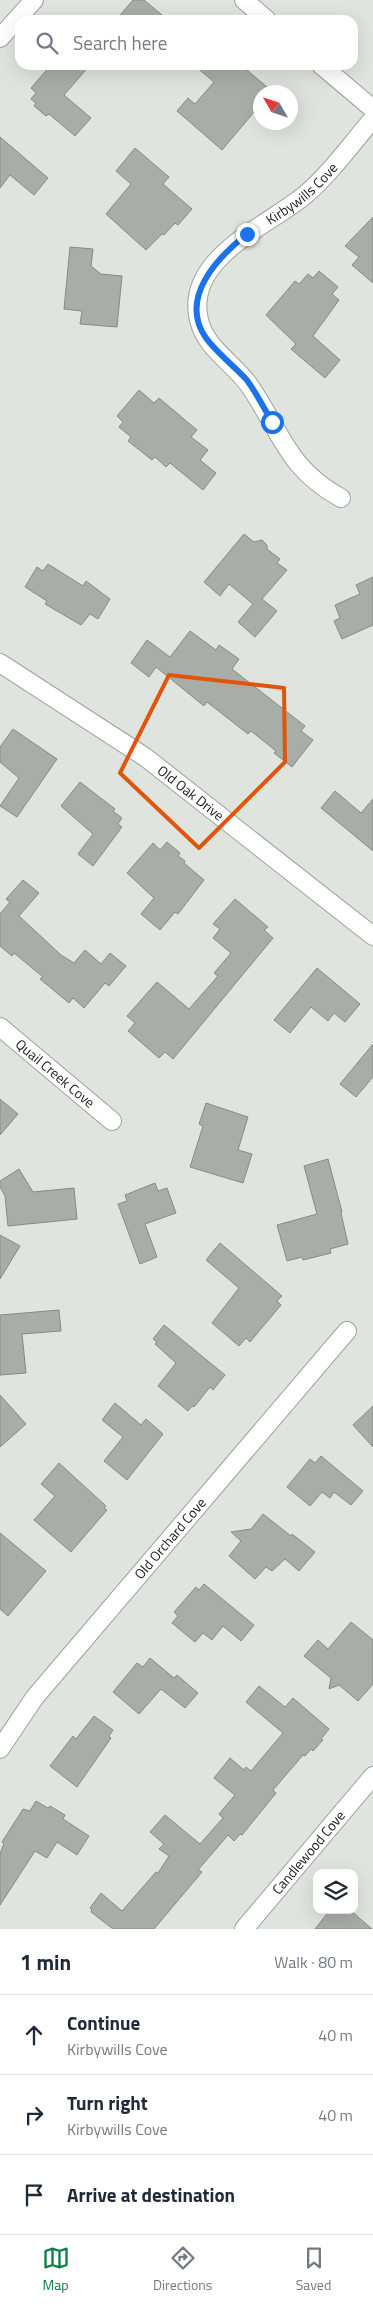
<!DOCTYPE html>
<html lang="en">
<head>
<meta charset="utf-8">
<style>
	:root { --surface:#fff; --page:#f6f6f7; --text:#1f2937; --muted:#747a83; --line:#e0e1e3; --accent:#0b8043 }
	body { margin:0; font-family:"Titillium Web",sans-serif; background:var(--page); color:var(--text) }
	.controls { position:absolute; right:15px; bottom:15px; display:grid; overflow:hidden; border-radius:10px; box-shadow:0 5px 20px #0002 }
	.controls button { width:45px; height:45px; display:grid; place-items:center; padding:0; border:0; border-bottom:1px solid var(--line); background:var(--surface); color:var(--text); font:25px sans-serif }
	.compass { position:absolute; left:253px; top:85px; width:45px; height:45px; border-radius:50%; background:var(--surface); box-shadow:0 5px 20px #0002; rotate:309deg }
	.stop { position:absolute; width:15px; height:15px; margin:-11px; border:4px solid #1a73e8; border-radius:50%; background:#fff }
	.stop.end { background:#1a73e8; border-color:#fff; box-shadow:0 1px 5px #0008 }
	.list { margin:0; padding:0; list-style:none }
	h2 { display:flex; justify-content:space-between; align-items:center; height:65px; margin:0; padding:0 20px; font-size:21px }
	h2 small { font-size:16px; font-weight:400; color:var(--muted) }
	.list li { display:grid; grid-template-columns:32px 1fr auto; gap:15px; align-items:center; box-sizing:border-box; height:80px; padding:0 20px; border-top:1px solid var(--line) }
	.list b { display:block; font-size:19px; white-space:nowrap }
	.list p { margin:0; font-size:16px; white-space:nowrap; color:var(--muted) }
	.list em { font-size:16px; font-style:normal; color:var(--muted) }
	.icon { flex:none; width:28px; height:28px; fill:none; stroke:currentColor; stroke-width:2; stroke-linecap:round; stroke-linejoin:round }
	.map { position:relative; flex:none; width:373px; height:1929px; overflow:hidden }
	.search { position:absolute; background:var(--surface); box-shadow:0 5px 20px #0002; left:15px; right:15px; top:15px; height:55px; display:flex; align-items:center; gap:12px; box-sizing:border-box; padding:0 18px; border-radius:15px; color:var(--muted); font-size:19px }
	.sheet { height:305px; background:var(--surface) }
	nav { display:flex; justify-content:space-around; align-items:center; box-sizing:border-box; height:70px; border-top:1px solid var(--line); background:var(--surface); font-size:14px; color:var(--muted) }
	nav a { display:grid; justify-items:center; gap:2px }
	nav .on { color:var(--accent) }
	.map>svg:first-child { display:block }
	.building { fill:#a8aea7; stroke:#858b85 }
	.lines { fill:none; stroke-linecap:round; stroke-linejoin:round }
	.minor-casing { stroke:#9ca29c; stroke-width:20 }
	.minor { stroke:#fff; stroke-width:18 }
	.route { stroke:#1a73e8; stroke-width:6 }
	.marked { fill:none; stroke:#de560d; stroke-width:4; stroke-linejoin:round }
	.labels { text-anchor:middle; stroke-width:4; stroke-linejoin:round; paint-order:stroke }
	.street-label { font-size:14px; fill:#181a18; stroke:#fff }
</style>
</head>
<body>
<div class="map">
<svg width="373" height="1929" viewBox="0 0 373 1929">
	<rect width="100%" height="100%" fill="#dfe5de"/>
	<path class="building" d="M133,0H144L168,20H116Z
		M51,65H90L64,95L91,118L75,136L49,114L46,116L34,106L36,103L31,99L36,93L31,88Z
		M194,65H241L273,92H260V105L222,150L177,111L188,98L195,104L214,82Z
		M0,137L48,178L34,195L10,175L0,188Z
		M135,148L169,177L163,184L192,209L178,225L175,223L164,235L162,234L146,250L106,214L131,184L116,171Z
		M373,217V283L352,265L359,257L345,246Z
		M70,247L93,249L91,266L101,274L122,276L117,327L80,324L82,311L64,309Z
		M319,271L338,287L332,294L339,300L313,336L340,360L325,378L291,349L296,344L266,315L295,281L299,284L308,274L313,278Z
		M139,390L154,403L159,398L197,430L191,437L208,450L200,460L216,473L203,490L170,463L166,467L155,457L152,460L128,441L131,437L119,427L123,422L117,416Z
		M244,534L254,542L262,540L267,545V549L280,559L277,563L287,570L262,599L277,611L255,637L238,622L253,604L229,584L220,596L204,582Z
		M48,564L83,586L86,581L110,599L98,619L90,614L81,625L45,604L47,601L25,587L37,567L43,571Z
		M373,577V625L342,639L334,621L340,618L335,605L360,594L356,585Z
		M190,631L216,650L219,645L239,659L232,669L305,726L301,731L313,740L292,767L274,753L276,751L251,731L248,734L207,702L204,706L156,667L149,677L131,663L147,640L170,657Z
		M13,729L57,759L17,817L0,806L19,778L0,762V747Z
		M80,782L115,809L113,811L122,818L118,824L122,827L93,866L78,854L93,834L61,806Z
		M335,791L361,813L373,799V851L321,808Z
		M167,842L180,853L178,856L185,861L184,863L204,880L178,914L175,912L160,930L141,914L154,898L127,873L153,843L160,850Z
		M23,880L39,893L19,916L61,955L74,963L85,950L101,964L110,953L126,966L109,986L105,983L84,1008L73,998L69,1003L40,979L43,977L14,953L12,956L0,946V914L10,902L6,899Z
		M235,899L268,927L264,930L273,938L173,1059L165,1052L159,1058L128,1031L135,1023L127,1016L157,982L189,1009L218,976L214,973L231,953L213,938L220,929L213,924Z
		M317,968L360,1004L345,1022L334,1013L328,1021L311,1007L290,1033L274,1020Z
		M373,1044V1077L356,1097L340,1084Z
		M0,1099L18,1114L0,1135Z
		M206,1103L248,1117L238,1150L252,1154L243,1183L190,1167L203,1126L199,1124Z
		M328,1159L342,1212L341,1213L348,1244L330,1249L331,1253L303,1260L302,1257L287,1261L277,1225L317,1214L304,1166Z
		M19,1169L33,1192L74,1188L77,1219L8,1226L5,1196L0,1187V1181Z
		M155,1183L158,1191L167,1188L176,1213L145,1224L157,1257L140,1264L118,1204L127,1201L125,1195Z
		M0,1235L20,1246L0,1279Z
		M220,1243L282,1296L277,1301L281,1305L250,1342L246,1338L239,1346L212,1323L239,1288L206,1260Z
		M59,1310L61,1331L22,1334L26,1373L0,1375V1315Z
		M164,1325L225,1375L213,1390L210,1387L194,1407L192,1406L188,1411L158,1386L176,1363L155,1344L157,1342L153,1339Z
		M0,1395L26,1424L0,1447Z
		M115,1403L141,1425L146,1419L163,1434L127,1480L104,1461L123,1437L102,1420Z
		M373,1406V1447L353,1425Z
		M321,1456L363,1491L351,1505L334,1492L330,1498L322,1492L310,1506L287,1487L310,1459L315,1463Z
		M59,1463L106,1506L104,1508L107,1510L71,1552L34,1520L55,1496L41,1484Z
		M263,1514L291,1536L292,1534L315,1552L299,1571L285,1559L272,1571L266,1567L255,1579L229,1556L241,1541L231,1532L251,1529Z
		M0,1533L46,1571L8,1616L0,1609Z
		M204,1584L254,1625L241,1641L223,1626L212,1640L203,1633L195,1642L172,1623L178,1616L174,1612L196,1587L199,1590Z
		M351,1622L373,1640V1684L358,1701L339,1685L329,1689L331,1678L304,1656L318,1640L328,1649Z
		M150,1658L174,1678L177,1675L198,1693L185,1708L161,1689L139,1714L113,1692L137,1663L143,1667Z
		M259,1686L285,1707L293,1698L329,1729L321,1739L323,1740L313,1751L311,1749L305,1756L303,1755L273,1790L276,1793L242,1835L240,1834L234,1841L228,1835L198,1870L202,1872L154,1929H113L91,1912L92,1910L90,1908L101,1893L122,1911L156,1872L158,1873L169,1856L159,1849L164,1844L150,1832L165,1815L200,1844L223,1818L219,1814L235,1795L214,1778L230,1758L244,1770L246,1767L251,1771L283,1733L246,1702Z
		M94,1716L113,1730L109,1736L111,1738L77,1787L50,1766L73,1736L76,1739Z
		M36,1801L48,1808L50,1806L65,1815L63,1819L89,1836L77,1855L57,1842L47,1858L35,1851L0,1905V1853L4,1844L2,1842L23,1809L30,1811Z
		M330,1910H350L372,1929H315Z"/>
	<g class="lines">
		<defs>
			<g id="minor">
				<path d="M244,0L267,20"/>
				<path d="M0,38L34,0"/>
				<path d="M321,65L373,109"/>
				<path id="s1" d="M341,498C288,469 282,434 251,388C236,364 206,350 199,320C184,258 268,226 305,195C331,173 351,144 373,119"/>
				<path id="s2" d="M0,663L145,757L373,936"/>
				<path id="s3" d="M0,1027L112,1121"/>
				<path id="s4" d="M0,1749L35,1697L347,1331"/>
				<path id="s5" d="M244,1929L373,1776"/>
			</g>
		</defs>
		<use href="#minor" class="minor-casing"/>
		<use href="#minor" class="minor"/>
	</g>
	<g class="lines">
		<path class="route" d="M247,234C218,257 178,298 206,338C217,353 233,365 246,379C256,392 264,408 272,422"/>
	</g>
	<path class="marked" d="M169,675L284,688L285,762L199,848L120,773Z"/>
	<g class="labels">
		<g class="street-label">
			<text dy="5" stroke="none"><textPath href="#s1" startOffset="404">Kirbywills Cove</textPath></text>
			<text dy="5" stroke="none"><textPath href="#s2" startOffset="231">Old Oak Drive</textPath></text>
			<text dy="5" stroke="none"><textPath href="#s3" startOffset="72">Quail Creek Cove</textPath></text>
			<text dy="5" stroke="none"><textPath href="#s4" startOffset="271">Old Orchard Cove</textPath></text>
			<text dy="5" stroke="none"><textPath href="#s5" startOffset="100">Candlewood Cove</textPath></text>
		</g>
	</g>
</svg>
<div class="controls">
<button><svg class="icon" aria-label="layers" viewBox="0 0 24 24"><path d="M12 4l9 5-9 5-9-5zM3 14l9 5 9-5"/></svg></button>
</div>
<svg class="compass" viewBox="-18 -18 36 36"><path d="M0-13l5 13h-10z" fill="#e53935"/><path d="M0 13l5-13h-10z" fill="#747a83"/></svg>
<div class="stop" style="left:272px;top:422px"></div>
<div class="stop end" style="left:247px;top:234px"></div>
<div class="search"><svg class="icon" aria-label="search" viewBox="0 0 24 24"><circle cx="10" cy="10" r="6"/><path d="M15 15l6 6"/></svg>Search here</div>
</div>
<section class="sheet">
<h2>1 min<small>Walk · 80 m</small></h2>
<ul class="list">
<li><svg class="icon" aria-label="ahead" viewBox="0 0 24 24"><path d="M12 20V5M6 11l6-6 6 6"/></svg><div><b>Continue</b><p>Kirbywills Cove</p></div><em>40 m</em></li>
<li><svg class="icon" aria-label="right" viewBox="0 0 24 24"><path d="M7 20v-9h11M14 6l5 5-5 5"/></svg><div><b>Turn right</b><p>Kirbywills Cove</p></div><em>40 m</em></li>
<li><svg class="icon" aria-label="arrive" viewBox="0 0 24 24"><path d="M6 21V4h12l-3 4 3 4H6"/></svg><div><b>Arrive at destination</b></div></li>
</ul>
</section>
<nav>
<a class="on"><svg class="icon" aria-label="map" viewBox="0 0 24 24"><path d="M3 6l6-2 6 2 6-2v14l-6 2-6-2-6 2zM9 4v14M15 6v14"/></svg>Map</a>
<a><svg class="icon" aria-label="directions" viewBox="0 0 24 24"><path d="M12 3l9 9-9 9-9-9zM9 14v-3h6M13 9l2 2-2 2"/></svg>Directions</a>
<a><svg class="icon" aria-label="saved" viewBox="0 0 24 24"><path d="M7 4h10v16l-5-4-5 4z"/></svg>Saved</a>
</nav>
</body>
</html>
